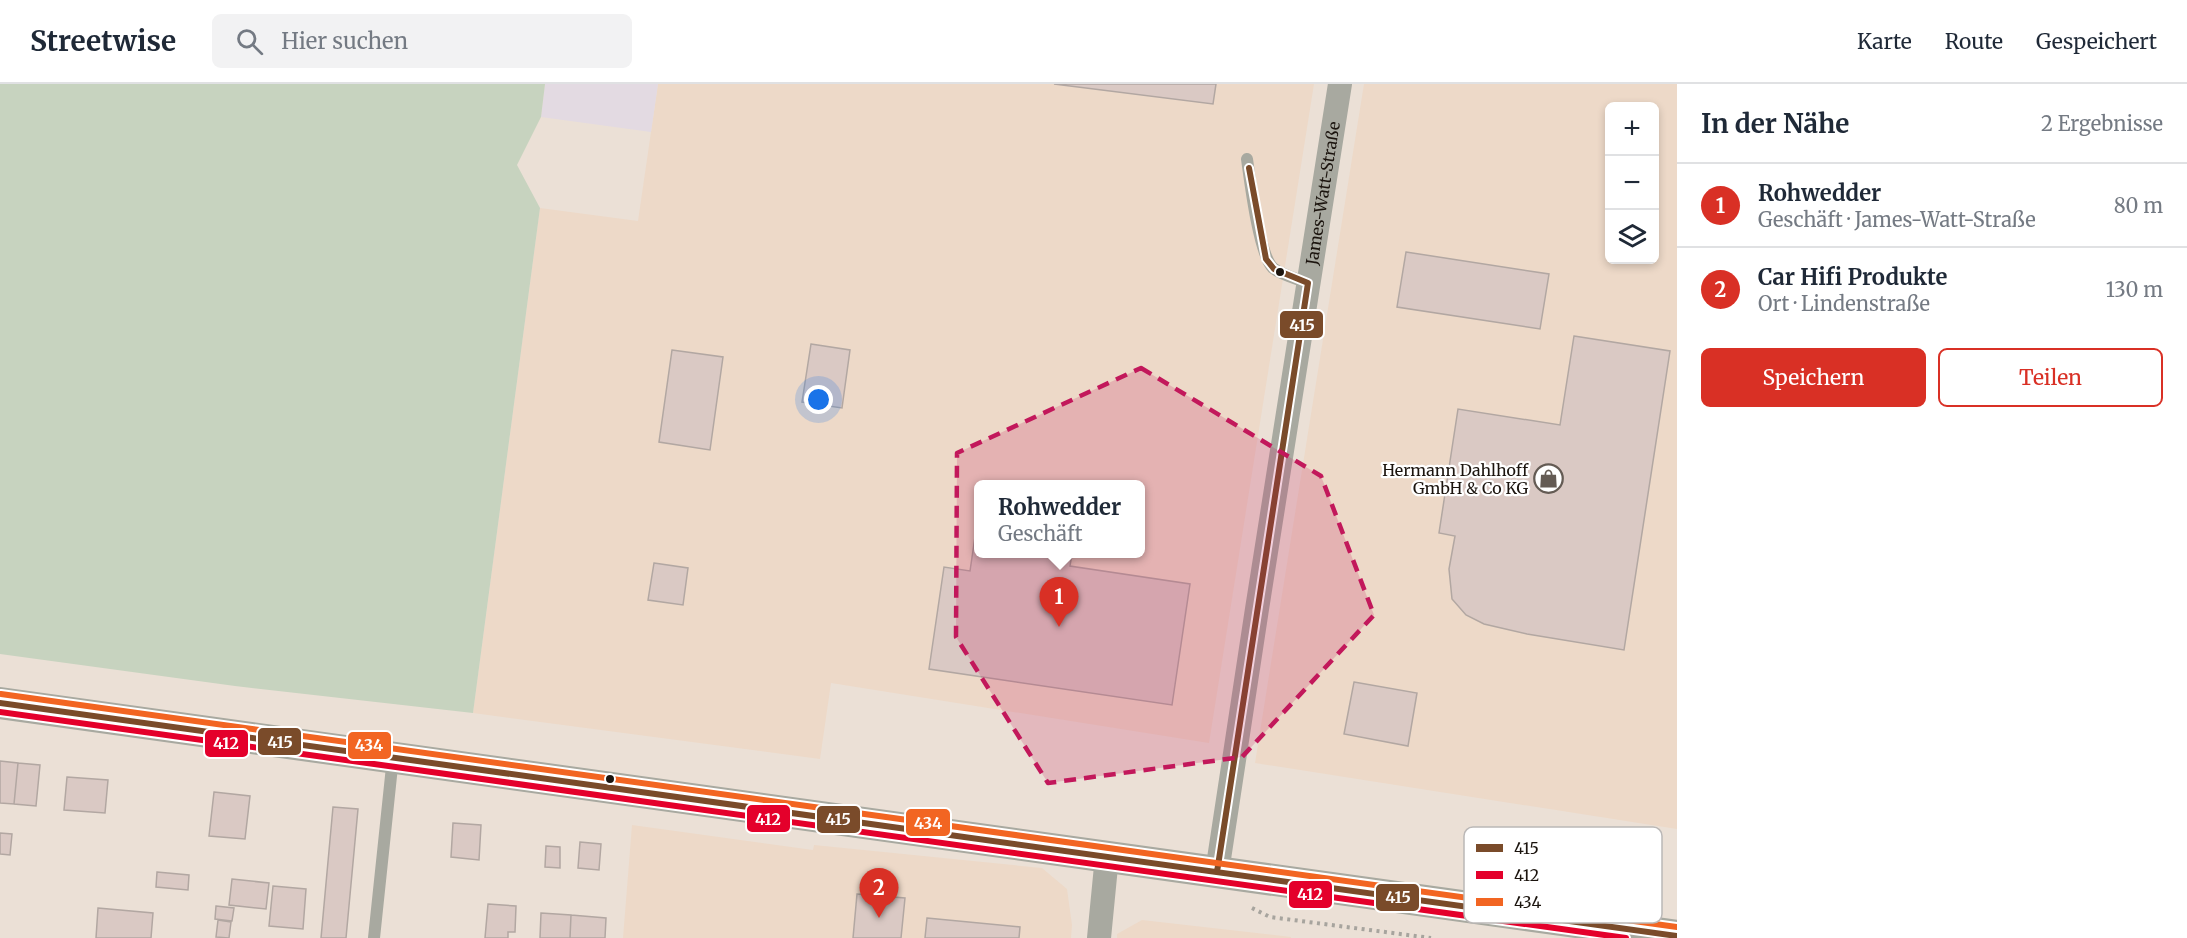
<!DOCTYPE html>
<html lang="de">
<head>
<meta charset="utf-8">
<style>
	:root { --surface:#fff; --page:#f2f2f3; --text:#1f2937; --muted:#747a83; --line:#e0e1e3; --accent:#d93025 }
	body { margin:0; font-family:Merriweather,serif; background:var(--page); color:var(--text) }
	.controls { position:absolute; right:18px; top:18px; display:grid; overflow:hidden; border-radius:9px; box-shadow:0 3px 9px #0003 }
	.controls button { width:54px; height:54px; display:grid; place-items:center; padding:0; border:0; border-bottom:2px solid var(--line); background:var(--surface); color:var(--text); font:30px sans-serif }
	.you { position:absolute; left:819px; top:316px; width:21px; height:21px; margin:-15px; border:4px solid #fff; border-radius:50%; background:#1a73e8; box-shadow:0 0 0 9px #1a73e833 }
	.badge { display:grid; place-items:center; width:39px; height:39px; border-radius:50%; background:var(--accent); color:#fff; font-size:20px; font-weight:700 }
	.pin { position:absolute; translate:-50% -50px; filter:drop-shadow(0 2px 3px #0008) }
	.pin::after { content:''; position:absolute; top:32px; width:21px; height:18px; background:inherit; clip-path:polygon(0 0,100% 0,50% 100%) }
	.popup { position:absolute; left:974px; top:396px; width:171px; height:78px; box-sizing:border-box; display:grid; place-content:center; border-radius:9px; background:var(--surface); filter:drop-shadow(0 2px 4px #0005); font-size:20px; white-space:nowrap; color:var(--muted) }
	.popup b { font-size:22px; color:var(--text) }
	.popup::after { content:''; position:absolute; left:50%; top:100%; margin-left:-12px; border:12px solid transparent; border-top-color:var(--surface) }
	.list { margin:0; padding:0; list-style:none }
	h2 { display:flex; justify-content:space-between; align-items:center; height:78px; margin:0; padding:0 24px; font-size:26px }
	h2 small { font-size:20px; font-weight:400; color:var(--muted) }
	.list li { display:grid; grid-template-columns:39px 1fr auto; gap:18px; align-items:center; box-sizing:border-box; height:84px; padding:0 24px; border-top:2px solid var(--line) }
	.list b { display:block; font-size:22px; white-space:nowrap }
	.list p { margin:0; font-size:20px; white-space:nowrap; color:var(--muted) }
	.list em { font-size:20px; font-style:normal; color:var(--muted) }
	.actions { display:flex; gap:12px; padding:18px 24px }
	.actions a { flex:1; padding:14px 0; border:2px solid var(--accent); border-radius:9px; text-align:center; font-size:21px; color:var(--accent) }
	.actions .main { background:var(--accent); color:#fff }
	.icon { flex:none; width:33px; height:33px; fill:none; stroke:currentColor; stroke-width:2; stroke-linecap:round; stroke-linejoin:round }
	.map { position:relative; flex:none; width:1677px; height:854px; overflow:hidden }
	header { display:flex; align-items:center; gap:36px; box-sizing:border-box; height:84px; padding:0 30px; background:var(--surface); border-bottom:2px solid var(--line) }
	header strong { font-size:28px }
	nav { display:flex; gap:33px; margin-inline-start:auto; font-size:21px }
	.search { width:420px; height:54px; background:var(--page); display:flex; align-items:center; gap:15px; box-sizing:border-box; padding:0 21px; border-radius:9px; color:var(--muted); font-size:22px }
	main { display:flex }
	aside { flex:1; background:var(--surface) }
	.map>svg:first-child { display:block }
	.built { fill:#edd9c8; fill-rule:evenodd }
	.industrial { fill:#e3dae2 }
	.green { fill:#c7d3bf }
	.building { fill:#dac9c4; stroke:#b2a7a2; stroke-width:1.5 }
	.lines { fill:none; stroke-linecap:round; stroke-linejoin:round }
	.path { stroke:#a7a49e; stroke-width:4; stroke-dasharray:3 4.5; stroke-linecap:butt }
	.service { stroke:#a8a9a0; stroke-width:12 }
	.minor { stroke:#a8a9a0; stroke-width:24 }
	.tertiary { stroke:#a8a9a0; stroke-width:32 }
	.bus-1-casing { stroke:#fff; stroke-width:10 }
	.bus-2-casing { stroke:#fff; stroke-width:10 }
	.bus-3-casing { stroke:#fff; stroke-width:10 }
	.bus-1 { stroke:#7a4b2a; stroke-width:6 }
	.bus-2 { stroke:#e4002b; stroke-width:6 }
	.bus-3 { stroke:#f26522; stroke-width:6 }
	.marked { fill:#c2185b; fill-opacity:0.2; stroke:#c2185b; stroke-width:4.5; stroke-dasharray:12 8; stroke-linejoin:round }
	.bus-dot { fill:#1b140e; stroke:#fff; stroke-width:2 }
	.labels { text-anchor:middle; stroke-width:4.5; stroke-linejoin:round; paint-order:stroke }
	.street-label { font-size:16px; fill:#1b140e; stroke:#fff }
	.poi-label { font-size:16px; fill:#1b140e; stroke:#fff; text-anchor:end }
	.key { fill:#fff; stroke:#bbb8b7; stroke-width:1.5 }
	.key-label { font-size:16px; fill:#1b140e }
	.line-badge { stroke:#fff; stroke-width:2 }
	.badge-label { font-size:16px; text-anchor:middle; font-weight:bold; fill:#fff }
</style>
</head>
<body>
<header>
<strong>Streetwise</strong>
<div class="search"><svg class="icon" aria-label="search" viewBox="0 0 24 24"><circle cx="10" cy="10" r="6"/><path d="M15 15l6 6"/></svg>Hier suchen</div>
<nav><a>Karte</a><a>Route</a><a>Gespeichert</a></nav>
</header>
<main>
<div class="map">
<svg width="1677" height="854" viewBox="0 0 1677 854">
	<rect width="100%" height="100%" fill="#ebe0d6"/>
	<path class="built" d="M658,0H1314L1209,659L831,599L820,675L473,629L540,124L638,137ZM978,400H1140V470H978Z
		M1364,0H1677V745L1255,679ZM1610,22H1654V176H1610Z
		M632,741L813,766L814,761L1042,784L1067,805L1072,841L1071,854H623Z
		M1142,836L1291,853V854H1117V850Z"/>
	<path class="industrial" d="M545,0H658L651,48L541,33Z"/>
	<path class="green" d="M0,0H545L541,33L517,81L540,124L473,629L235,602L0,570Z"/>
	<path class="building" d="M1054,0H1216L1213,20Z
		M1406,168L1549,190L1540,245L1397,223Z
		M1574,252L1670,267L1624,566L1527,550L1484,540L1466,531L1452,515L1449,485L1455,452L1439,449L1458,325L1560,341Z
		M811,260L850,266L842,324L802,318Z
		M672,266L723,273L710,366L659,358Z
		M977,439L978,470H1072L1070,482L1190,500L1172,621L929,585L944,483L970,487Z
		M654,479L688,484L683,521L648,516Z
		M1354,598L1417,609L1408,662L1344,650Z
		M0,677L18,679L14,720L0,719Z
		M18,679L40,681L36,722L14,720Z
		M67,693L108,696L105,729L64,726Z
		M214,708L250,712L245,755L209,752Z
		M333,723L358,725L346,854H321Z
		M453,739L481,741L479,776L451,773Z
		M0,749L12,750L10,771L0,770Z
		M580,758L601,760L599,786L578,784Z
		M546,762L560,763V784L545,783Z
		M157,788L189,791L188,806L156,803Z
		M232,795L269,799L266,825L229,821Z
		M273,802L306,805L303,845L269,842Z
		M857,810L905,814L901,854H853Z
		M488,820L516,822L515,848H508V854H485Z
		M216,822L234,824L232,837L215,835Z
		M98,824L153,829L151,854H96Z
		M541,829L571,831L570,854H540Z
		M571,831L606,834L605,854H570Z
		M927,834L1020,843L1019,854H925Z
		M218,836L231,838L229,854L216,853Z"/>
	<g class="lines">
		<path class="path" d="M1252,824L1270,833L1431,854"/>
		<path class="service" d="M1247,75C1250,96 1259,171 1273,184C1281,191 1298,195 1308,199
			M374,854L393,673"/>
		<g class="minor">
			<path id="s1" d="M1217,788L1257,525L1340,0"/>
			<path d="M1099,854L1107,772"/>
		</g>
		<path class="tertiary" d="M0,619L1677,852"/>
		<defs>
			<path id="bus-1" d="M0,619L1677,852
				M1217,788L1308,199L1274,185L1266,175L1249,84"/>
			<path id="bus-2" d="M0,628L1626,854"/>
			<path id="bus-3" d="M1,610L1677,843"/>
		</defs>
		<use href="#bus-1" class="bus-1-casing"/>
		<use href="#bus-2" class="bus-2-casing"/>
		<use href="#bus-3" class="bus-3-casing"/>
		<use href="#bus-1" class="bus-1"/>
		<use href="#bus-2" class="bus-2"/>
		<use href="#bus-3" class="bus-3"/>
	</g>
	<path class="marked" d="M1141,284L1321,392L1374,531L1242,673L1048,699L956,553L957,369Z"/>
	<defs>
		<symbol id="shop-ring" viewBox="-11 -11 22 22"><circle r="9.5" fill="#fff" stroke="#645b54" stroke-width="1.5"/><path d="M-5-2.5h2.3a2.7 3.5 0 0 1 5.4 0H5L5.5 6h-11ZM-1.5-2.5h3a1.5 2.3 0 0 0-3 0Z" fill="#645b54"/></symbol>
	</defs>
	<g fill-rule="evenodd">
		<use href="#shop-ring" x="1532" y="378" width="33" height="33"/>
	</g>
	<g class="bus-dot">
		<circle cx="1280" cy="188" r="5"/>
		<circle cx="610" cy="695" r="5"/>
	</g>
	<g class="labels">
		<g class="street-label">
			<text dy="6" stroke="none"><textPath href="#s1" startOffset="687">James-Watt-Straße</textPath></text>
		</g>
		<g class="poi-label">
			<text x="1528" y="392">Hermann Dahlhoff<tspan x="1528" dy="18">GmbH &amp; Co KG</tspan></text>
		</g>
	</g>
	<rect x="1464" y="743" width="198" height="96" rx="9" class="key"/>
	<rect x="1476" y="760" width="27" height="8" fill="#7a4b2a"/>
	<rect x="1476" y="787" width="27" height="8" fill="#e4002b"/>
	<rect x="1476" y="814" width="27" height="8" fill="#f26522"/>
	<g class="key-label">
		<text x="1514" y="770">415</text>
		<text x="1514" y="797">412</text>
		<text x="1514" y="824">434</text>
	</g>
	<g class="line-badge">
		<rect x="1279" y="226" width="45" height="29" rx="6" fill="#7a4b2a"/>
		<rect x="257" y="643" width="45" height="29" rx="6" fill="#7a4b2a"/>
		<rect x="204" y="645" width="45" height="29" rx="6" fill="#e4002b"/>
		<rect x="347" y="647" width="45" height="29" rx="6" fill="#f26522"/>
		<rect x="746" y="720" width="45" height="29" rx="6" fill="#e4002b"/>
		<rect x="816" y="721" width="45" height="29" rx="6" fill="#7a4b2a"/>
		<rect x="905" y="724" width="46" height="29" rx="6" fill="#f26522"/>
		<rect x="1288" y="796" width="45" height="29" rx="6" fill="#e4002b"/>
		<rect x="1375" y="799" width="45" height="29" rx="6" fill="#7a4b2a"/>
	</g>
	<g class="badge-label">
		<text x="1302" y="247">415</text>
		<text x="280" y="664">415</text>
		<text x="226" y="665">412</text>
		<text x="369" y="667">434</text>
		<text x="768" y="741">412</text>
		<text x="838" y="741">415</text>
		<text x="928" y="745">434</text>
		<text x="1310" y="816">412</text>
		<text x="1398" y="819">415</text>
	</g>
</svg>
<div class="controls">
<button>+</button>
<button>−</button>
<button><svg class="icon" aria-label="layers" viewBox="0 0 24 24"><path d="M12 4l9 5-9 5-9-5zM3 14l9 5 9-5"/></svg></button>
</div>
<div class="you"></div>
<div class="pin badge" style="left:1059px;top:543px">1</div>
<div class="popup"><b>Rohwedder</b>Geschäft</div>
<div class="pin badge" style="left:879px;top:834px">2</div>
</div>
<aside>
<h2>In der Nähe<small>2 Ergebnisse</small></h2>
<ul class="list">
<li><span class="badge">1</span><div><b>Rohwedder</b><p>Geschäft · James-Watt-Straße</p></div><em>80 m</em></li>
<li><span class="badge">2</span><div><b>Car Hifi Produkte</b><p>Ort · Lindenstraße</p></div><em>130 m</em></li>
</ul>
<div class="actions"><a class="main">Speichern</a><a>Teilen</a></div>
</aside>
</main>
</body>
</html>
